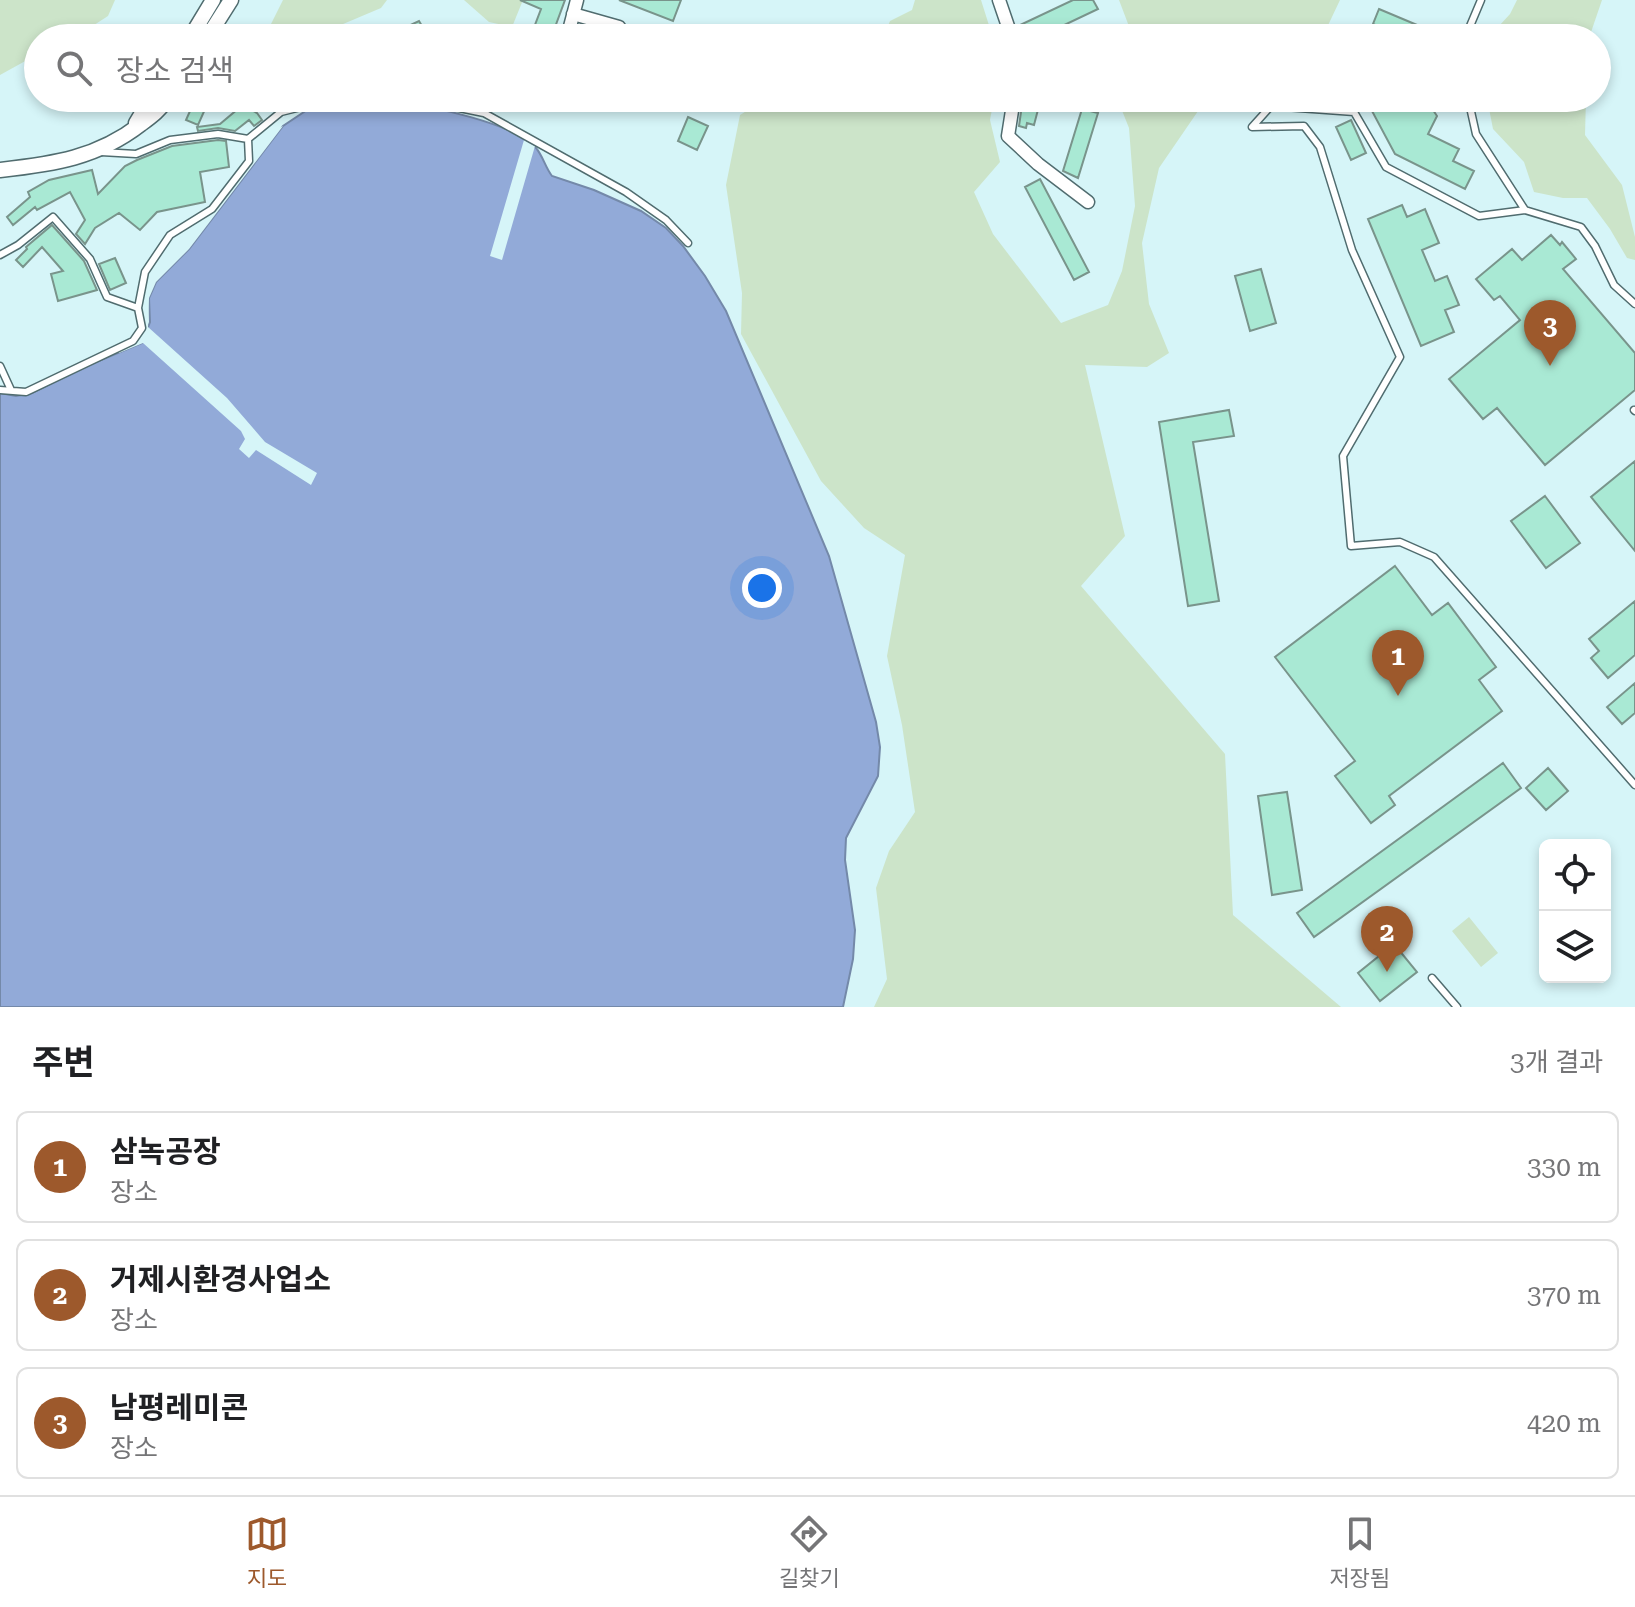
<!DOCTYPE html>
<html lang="ko">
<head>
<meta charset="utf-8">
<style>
	:root { --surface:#fff; --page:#f2f2f2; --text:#202124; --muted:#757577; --line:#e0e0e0; --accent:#9d592c }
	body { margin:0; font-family:"Roboto Serif","Noto Sans KR",serif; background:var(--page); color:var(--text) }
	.controls { position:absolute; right:24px; bottom:24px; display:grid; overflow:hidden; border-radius:12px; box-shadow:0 4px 12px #0003 }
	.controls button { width:72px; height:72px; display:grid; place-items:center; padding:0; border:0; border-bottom:2px solid var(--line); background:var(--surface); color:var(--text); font:40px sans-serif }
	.you { position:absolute; left:762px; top:588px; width:28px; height:28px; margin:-20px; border:6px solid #fff; border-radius:50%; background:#1a73e8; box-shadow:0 0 0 12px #1a73e833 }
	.badge { display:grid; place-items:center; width:52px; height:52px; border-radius:50%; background:var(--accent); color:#fff; font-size:26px; font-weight:700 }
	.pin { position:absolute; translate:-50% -66px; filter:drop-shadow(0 2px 4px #0008) }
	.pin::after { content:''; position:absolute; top:42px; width:28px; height:24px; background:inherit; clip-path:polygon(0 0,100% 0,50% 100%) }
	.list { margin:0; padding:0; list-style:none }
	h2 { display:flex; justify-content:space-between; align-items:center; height:104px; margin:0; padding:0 32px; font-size:34px }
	h2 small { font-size:26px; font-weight:400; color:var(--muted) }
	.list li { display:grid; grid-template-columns:52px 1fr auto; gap:24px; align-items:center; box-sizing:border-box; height:112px; margin:0 16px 16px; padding:0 16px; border:2px solid var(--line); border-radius:12px }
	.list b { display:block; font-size:30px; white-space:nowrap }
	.list p { margin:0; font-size:26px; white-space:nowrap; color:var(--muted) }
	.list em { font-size:26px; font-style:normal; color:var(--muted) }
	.icon { flex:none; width:44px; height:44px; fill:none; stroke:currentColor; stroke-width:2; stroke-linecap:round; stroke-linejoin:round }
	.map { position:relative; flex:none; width:1635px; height:1007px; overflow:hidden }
	.search { position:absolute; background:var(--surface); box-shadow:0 4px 12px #0003; left:24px; right:24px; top:24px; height:88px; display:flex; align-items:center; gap:20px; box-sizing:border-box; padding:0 28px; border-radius:44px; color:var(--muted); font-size:30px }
	.sheet { height:488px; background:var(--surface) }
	nav { display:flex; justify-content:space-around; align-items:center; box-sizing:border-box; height:112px; border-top:2px solid var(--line); background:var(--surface); font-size:22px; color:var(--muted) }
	nav a { display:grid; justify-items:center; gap:4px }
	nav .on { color:var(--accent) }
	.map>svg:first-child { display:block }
	.green { fill:#cce4c9 }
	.water { fill:#92aad8; stroke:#7489a9; stroke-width:2 }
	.pier { fill:#d6f5f8 }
	.building { fill:#a9e9d4; stroke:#79948b; stroke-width:2 }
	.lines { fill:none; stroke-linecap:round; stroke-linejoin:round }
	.service-casing { stroke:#506c6f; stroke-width:9 }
	.minor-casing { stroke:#506c6f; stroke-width:15 }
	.tertiary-casing { stroke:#506c6f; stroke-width:17 }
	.service { stroke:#fff; stroke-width:6 }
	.minor { stroke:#fff; stroke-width:12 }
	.tertiary { stroke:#fff; stroke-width:14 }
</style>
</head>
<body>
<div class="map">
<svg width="1635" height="1007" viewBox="0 0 1635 1007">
	<rect width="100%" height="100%" fill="#d6f5f8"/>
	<path class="green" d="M0,0H115L108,16L74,38H38V54L0,75Z
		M283,0H387L381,8L310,38H264Z
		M464,0H523L512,27L489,22Z
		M915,0H981L993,38H883L890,21L912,10Z
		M1119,0H1340L1322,38H1238L1227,25L1213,38H1123L1130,29Z
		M1517,0H1602L1589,38H1488L1510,14Z
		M767,98H994L990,120L1000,162L974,192L993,234L1061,323L1108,305L1122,271L1135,206L1129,128L1117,98H1207L1159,168L1142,243L1149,304L1169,353L1147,367L1085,365L1125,536L1081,586L1225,754L1233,915L1341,1007H874L887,979L876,888L889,851L915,812L902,725L887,656L905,555L864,528L821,481L741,334L742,293L726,185L740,115Z
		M1487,98H1586L1585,135L1622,185L1635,237V260L1627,258L1610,229L1587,198H1563L1534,192L1524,162L1493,129Z
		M1469,917L1498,953L1481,967L1452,931Z"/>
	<path class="water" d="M398,102C430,106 514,123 536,148C543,156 545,167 552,176L594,190L641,211L666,228L683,246L705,276L726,311L829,556L876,722L880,747L878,776L846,838L845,860L855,930L853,959L843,1007H0V393L16,396L32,393L84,367L142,343L150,322L149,298L156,282L189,249L283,126L310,108Z"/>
	<path class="pier" d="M283,126L189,249L156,282L149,298L148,327L227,398L265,442L317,473L311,485L256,450L249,458L239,449L245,439L241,431L143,343L119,353L117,350L139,340L146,321L145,297L153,280L186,246L275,130Z
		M524,140L535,146L502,260L490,256Z"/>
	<path class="building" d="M520,0H565L551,38H530L541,9Z
		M619,0H681L673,21Z
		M1073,0H1093L1098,9L1037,38H1024L1018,26Z
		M1379,9L1448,38H1405L1373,24Z
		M419,21L425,31L409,38L404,28Z
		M586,27L615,37L614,38H582Z
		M1023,98H1041L1034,125L1027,123L1026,128L1019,126Z
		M1354,98H1417L1429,104L1437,116L1428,134L1459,149L1453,161L1474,171L1465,189L1395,154L1372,111L1376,109Z
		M234,101L257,113L262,120L254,126L249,120L235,131L218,128L198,131L197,127L220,124L239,108Z
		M194,102L206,107L198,125L186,120Z
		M1082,109L1098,113L1078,178L1063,171Z
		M688,117L708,126L697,150L678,141Z
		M1351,120L1366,153L1351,160L1336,127Z
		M218,140L226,141L229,167L200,172L205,202L157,212L140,230L119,213L95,228L85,244L76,234L85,220L70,192L37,210L35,207L13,225L7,217L30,197L28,192L49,180L92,170L98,194L125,166L137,160L172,146Z
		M1040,179L1089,272L1074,280L1025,187Z
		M1402,205L1407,217L1425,209L1439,243L1422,250L1435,281L1447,276L1459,305L1445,310L1454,332L1421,346L1368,219Z
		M52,225L84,261L97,290L58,301L51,274L63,271L42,247L23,267L16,260L27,249L26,247Z
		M1551,235L1560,245L1562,242L1576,259L1563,269L1635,353V390L1545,465L1497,408L1483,419L1449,379L1520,320L1500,296L1494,300L1476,279L1512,249L1522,260Z
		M115,258L126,283L110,290L99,264Z
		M1261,269L1276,323L1250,331L1235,276Z
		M1229,410L1234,436L1193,442L1219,601L1188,606L1159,422Z
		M1635,461V551L1591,497Z
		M1545,496L1580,543L1546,568L1511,521Z
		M1395,566L1432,615L1448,603L1496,667L1479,680L1502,711L1389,796L1395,805L1371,823L1335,776L1355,761L1275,657Z
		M1635,601V655L1608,678L1591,658L1599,651L1589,639Z
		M1635,683V713L1622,724L1607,707Z
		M1503,763L1521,788L1314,937L1297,913Z
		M1548,768L1568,791L1546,810L1526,788Z
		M1287,792L1302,890L1272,895L1258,796Z
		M1394,944L1417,972L1380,1001L1358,973Z"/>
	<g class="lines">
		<defs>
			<path id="service" d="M1465,38L1481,0
				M410,98L484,113L626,192L666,220L688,243
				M1468,98L1476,134L1525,210L1581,227L1595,246L1614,285L1635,304
				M101,152L136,154L170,140L218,134L248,139L281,112L337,98
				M1525,210L1479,216L1386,167L1354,112L1271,106L1252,127L1304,126L1320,147L1352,250L1400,357L1343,456L1351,546L1400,542L1434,557L1635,785
				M0,255L18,245L53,217L90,259L107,297L138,308
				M0,366L11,390
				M0,390L26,392L133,341L142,328L138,308L145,272L170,235L212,209L249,161L248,139
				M1634,410L1635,411
				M1432,978L1457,1007"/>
			<path id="minor" d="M999,0L1012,38
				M573,14L619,27
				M567,38L577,0
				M1014,98L1008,136L1038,164L1088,202"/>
			<path id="tertiary" d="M190,38L213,0
				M207,38L231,0
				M136,123L151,98
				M0,170C54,164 97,158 141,124C152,116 161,109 168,98"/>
		</defs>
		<use href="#service" class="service-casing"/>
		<use href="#minor" class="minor-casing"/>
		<use href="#tertiary" class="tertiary-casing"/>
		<use href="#service" class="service"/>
		<use href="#minor" class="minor"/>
		<use href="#tertiary" class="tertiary"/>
	</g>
</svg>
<div class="controls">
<button><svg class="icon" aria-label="locate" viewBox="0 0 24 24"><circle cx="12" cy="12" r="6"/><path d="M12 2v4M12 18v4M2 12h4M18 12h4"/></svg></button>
<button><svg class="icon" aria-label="layers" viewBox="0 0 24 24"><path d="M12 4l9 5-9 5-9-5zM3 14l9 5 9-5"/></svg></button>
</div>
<div class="you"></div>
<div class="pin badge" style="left:1398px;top:696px">1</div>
<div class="pin badge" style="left:1387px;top:972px">2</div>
<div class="pin badge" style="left:1550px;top:366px">3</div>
<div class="search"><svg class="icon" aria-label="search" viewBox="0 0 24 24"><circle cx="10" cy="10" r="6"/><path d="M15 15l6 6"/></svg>장소 검색</div>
</div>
<section class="sheet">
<h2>주변<small>3개 결과</small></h2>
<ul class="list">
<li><span class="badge">1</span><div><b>삼녹공장</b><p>장소</p></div><em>330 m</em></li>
<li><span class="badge">2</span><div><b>거제시환경사업소</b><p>장소</p></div><em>370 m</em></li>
<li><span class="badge">3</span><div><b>남평레미콘</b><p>장소</p></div><em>420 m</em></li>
</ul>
</section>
<nav>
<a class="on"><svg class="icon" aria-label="map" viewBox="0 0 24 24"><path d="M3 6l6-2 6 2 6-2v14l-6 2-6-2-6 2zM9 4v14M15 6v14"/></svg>지도</a>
<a><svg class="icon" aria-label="directions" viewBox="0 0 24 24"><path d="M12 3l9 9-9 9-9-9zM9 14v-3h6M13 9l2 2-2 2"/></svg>길찾기</a>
<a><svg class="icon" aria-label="saved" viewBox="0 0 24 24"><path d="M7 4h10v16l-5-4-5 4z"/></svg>저장됨</a>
</nav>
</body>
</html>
